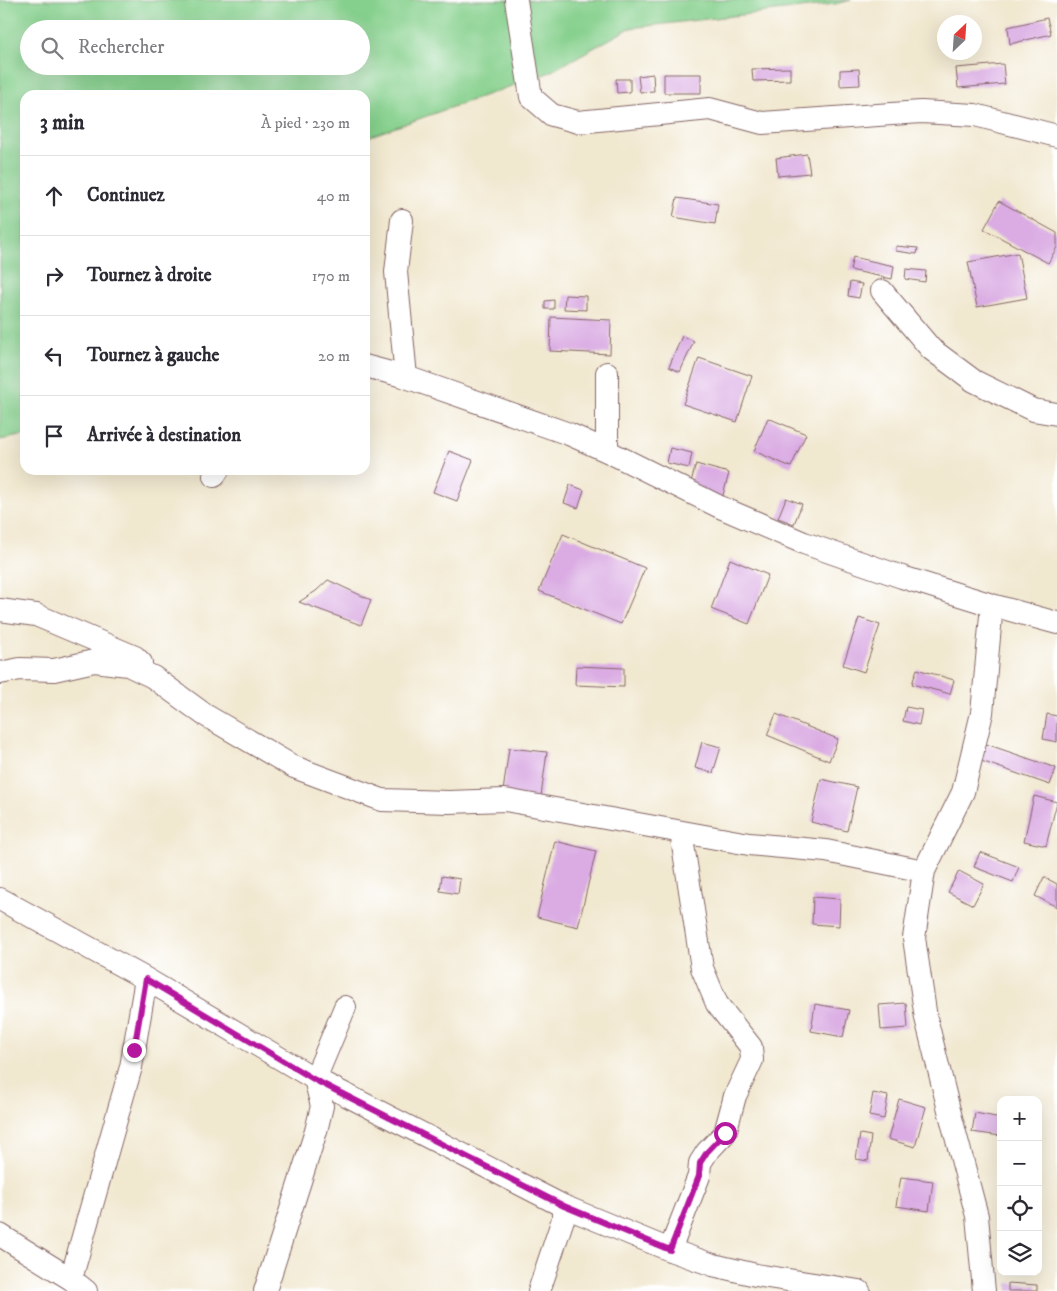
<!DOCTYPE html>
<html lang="fr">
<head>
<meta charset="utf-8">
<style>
	:root { --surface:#fff; --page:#f7f7f7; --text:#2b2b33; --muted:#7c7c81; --line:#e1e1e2 }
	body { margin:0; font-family:"IM FELL DW Pica",serif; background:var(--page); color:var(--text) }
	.controls { position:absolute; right:15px; bottom:15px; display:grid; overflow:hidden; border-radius:10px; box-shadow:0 5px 20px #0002 }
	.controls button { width:45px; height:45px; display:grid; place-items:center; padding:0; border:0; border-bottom:1px solid var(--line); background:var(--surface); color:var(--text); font:25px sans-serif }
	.compass { position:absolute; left:937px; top:15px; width:45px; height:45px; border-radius:50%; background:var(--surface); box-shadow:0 5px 20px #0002; rotate:25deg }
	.stop { position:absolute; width:15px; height:15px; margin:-11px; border:4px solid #b5179e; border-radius:50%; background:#fff }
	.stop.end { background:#b5179e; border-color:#fff; box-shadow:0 1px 5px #0008 }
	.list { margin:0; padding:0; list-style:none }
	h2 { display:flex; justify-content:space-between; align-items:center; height:65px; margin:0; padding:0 20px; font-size:21px }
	h2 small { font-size:16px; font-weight:400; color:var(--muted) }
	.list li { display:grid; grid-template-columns:32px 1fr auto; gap:15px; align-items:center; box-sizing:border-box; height:80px; padding:0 20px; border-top:1px solid var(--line) }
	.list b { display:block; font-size:19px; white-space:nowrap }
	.list em { font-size:16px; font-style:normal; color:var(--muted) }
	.icon { flex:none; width:28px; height:28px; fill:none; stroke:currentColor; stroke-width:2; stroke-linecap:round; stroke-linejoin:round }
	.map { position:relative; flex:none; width:1057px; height:1291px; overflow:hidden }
	.search { position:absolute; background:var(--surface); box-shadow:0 5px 20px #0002; left:20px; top:20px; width:350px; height:55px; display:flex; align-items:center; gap:12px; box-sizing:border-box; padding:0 18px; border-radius:28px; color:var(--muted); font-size:19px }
	.panel { position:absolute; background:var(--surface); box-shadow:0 5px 20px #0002; left:20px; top:90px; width:350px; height:385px; border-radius:15px }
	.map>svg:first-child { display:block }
	.green { fill:#86d08d; stroke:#68785c; fill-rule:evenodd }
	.building { fill:#daace3 }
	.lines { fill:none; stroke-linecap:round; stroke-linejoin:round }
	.minor-casing { stroke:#846565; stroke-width:24 }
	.minor { stroke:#fff; stroke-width:22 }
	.route { stroke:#b5179e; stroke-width:6 }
</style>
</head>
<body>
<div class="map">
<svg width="1057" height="1291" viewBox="0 0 1057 1291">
	<rect width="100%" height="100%" fill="#fff"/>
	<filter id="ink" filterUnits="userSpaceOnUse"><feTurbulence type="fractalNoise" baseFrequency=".02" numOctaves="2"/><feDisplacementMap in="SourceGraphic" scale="10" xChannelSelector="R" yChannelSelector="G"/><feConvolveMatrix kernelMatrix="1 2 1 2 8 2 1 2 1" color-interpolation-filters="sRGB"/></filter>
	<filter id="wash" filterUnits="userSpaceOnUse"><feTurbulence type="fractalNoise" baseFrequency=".0096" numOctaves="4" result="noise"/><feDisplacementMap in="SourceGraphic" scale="20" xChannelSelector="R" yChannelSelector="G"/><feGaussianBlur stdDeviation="1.12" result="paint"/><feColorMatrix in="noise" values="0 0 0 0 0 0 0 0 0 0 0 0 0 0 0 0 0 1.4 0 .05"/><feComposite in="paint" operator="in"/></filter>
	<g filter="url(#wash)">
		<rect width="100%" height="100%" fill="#f1e8d0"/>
		<path class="green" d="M0,0H851L835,4L630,28L548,73L365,138V95H25V435L0,440ZM29,29H361V66H29Z"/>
		<g id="blocks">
			<path class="building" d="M1047,18L1051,34L1010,44L1008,27Z
				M1003,64L1005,84L958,88L956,68Z
				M790,68V80L753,81L752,69Z
				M859,69L860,85L840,86V70Z
				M653,74L654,91L640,92L638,76Z
				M664,74H701V93H664Z
				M616,79H630V92L617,93Z
				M807,154L810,173L778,176L776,158Z
				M677,198L718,204L715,224L673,217Z
				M999,201L1057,233V247L1048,263L984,229Z
				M896,246L918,248L917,254L896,251Z
				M1018,253L1027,298L977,307L968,262Z
				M853,257L894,266L892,279L850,270Z
				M906,269L926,271L925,282L905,279Z
				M850,282L862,284L859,298L848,296Z
				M565,295L586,296V310L564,309Z
				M554,300V309H545V301Z
				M551,317L611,320L610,354L550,351Z
				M682,336L694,341L680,372L669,367Z
				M699,358L752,376L737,422L683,404Z
				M768,418L806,434L791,467L754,451Z
				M670,448L692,453L689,468L667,463Z
				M449,451L473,460L457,501L433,492Z
				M696,464L729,473L722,499L689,489Z
				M570,485L584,490L578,508L564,503Z
				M786,498L802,504L794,524L778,518Z
				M563,534L645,568L621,624L539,591Z
				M730,559L768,575L749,624L711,609Z
				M328,580L371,600L361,625L299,602L316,591Z
				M859,618L880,625L864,672L843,665Z
				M576,666L624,668V687L575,685Z
				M917,669L954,680L950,694L912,684Z
				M906,707L922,710L919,725L903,721Z
				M776,714L838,739L829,761L767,735Z
				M1047,714L1057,716V742L1043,739Z
				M702,742L721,747L713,773L695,768Z
				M986,744L1056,768L1050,785L981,761Z
				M509,748L547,752L539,811L501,806Z
				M821,779L857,787L847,831L811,822Z
				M1034,796L1057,802L1046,846L1024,841Z
				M555,841L596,851L578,927L537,917Z
				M980,852L1019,867L1013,882L974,867Z
				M959,871L984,884L973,905L948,892Z
				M442,876L460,879L458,894L440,891Z
				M1044,877L1057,884V907L1035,896Z
				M813,897L840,899L839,926L812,924Z
				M906,1003L908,1028L881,1030L879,1005Z
				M815,1004L849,1010L843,1037L811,1031Z
				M873,1093L888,1096L884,1119L869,1116Z
				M899,1099L926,1107L915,1147L888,1139Z
				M975,1113L1001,1118V1136L972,1132Z
				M860,1134L871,1136L868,1161L856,1159Z
				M901,1177L933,1181L929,1211L896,1206Z
				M1008,1283L1037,1285V1291H1008Z"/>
		</g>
	</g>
	<g filter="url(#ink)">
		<use href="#blocks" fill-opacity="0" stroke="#846565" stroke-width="1"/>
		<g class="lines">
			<defs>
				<path id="minor" d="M516,0L531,97L552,115L578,122L710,109L762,123L921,112L975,115L1057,136
					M402,220L396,272L406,377
					M882,291L931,349L974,381L1033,410L1057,414
					M365,366L406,377L569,434L607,451L720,507L804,543L902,577L992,605L1057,623
					M607,451V373
					M214,476L218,470
					M0,610L36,615L135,657L141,663
					M0,673L20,669L54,670L94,661L128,665L153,677L205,715L294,767L382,800L449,802L505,800L749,844L826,851L924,871
					M0,899L146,979L315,1079L563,1206L670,1250L713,1265L756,1275L859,1291
					M0,1235L71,1279L86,1291
					M670,1250L699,1176L700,1163L707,1152L725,1133L735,1096L752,1060L751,1047L717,1004L702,968L681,832
					M71,1279L131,1067L146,979
					M265,1291L316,1131L322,1106L315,1079L345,1007
					M539,1291L563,1219V1206
					M984,1291L977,1216L949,1110L926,1018L914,938L924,871L963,792L982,713L992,605"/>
			</defs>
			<use href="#minor" class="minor-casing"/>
			<use href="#minor" class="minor"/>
		</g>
	</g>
	<g class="lines" filter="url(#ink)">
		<path class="route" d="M134,1050L146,979L315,1080L564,1206L670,1250L699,1176L700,1163L707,1152L725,1133"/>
	</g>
</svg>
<div class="controls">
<button>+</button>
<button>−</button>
<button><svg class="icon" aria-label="locate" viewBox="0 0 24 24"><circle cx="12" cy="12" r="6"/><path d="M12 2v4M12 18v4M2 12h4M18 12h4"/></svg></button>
<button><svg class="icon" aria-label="layers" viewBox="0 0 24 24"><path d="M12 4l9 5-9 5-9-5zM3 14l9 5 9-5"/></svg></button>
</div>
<svg class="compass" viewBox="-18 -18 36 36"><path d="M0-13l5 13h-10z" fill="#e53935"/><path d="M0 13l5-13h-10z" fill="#7c7c81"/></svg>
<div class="stop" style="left:725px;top:1133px"></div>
<div class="stop end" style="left:134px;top:1050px"></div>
<div class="search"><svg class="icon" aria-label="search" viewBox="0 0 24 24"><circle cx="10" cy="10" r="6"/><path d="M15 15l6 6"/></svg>Rechercher</div>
<section class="panel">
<h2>3 min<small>À pied · 230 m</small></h2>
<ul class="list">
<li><svg class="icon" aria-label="ahead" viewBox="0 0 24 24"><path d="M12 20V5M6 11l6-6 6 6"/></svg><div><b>Continuez</b></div><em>40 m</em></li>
<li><svg class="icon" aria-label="right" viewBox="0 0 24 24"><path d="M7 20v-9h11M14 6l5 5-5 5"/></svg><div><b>Tournez à droite</b></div><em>170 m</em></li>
<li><svg class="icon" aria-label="left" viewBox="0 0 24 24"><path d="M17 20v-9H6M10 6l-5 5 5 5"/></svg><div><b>Tournez à gauche</b></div><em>20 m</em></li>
<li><svg class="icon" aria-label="arrive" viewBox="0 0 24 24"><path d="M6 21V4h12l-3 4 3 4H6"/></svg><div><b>Arrivée à destination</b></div></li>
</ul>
</section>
</div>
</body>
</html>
